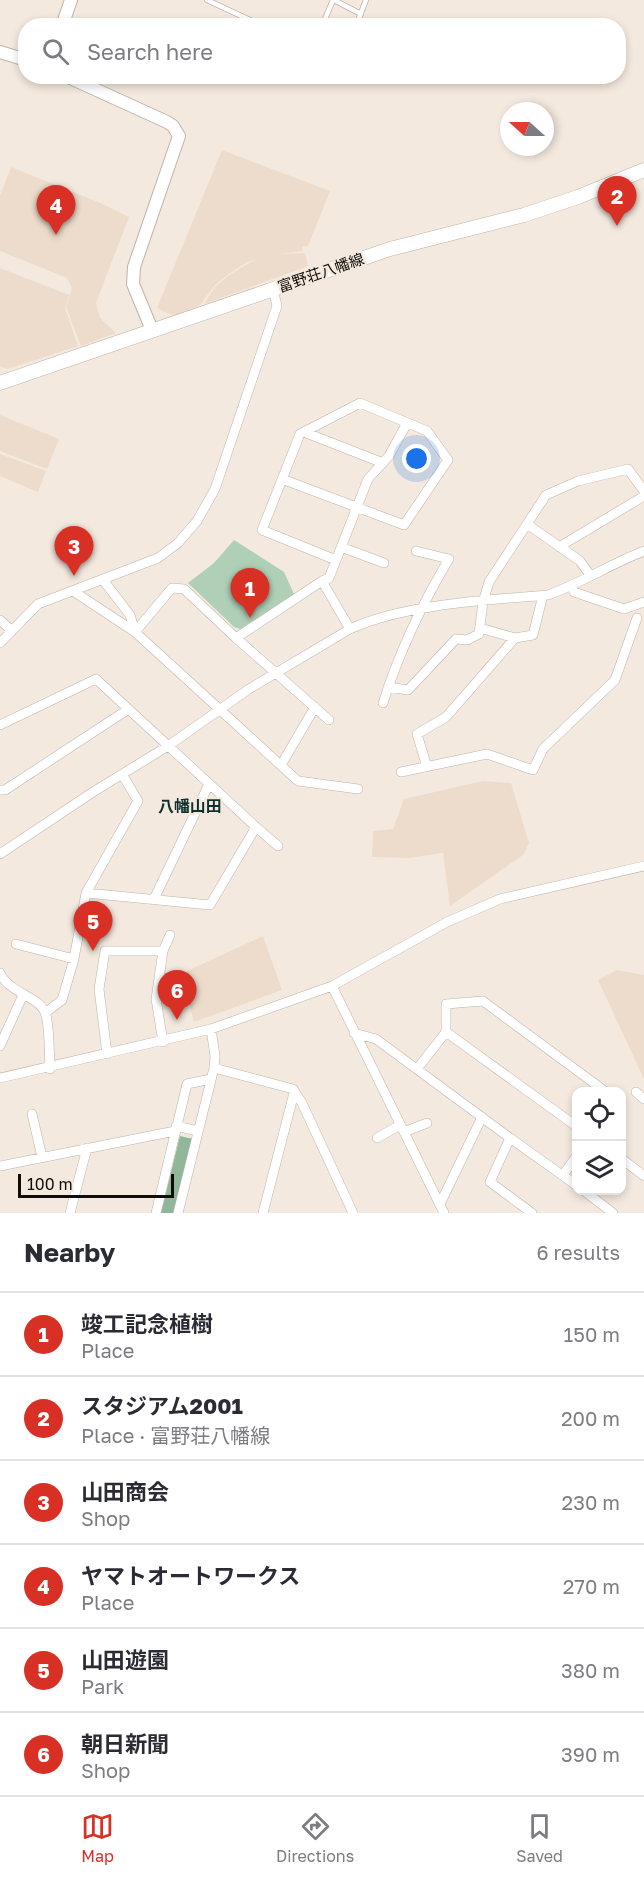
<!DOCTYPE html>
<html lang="en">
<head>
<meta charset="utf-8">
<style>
	:root { --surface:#fff; --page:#f2f2f3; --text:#2b2b33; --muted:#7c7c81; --line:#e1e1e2; --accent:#d93025 }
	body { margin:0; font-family:"Golos Text","Noto Sans JP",sans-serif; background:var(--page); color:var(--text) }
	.controls { position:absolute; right:18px; bottom:18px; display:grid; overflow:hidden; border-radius:12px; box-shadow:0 3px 9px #0003 }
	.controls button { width:54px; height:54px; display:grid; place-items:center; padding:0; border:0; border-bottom:2px solid var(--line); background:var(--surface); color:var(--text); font:30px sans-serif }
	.compass { position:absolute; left:500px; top:102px; width:54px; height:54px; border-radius:50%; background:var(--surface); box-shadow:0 3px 9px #0003; rotate:291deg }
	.scale { position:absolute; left:18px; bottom:15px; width:156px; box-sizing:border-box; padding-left:6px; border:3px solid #100c09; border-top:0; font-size:16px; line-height:21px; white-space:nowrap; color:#100c09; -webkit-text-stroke:4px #f4e9de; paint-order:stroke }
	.you { position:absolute; left:417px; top:459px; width:21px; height:21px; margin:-15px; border:4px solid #fff; border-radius:50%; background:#1a73e8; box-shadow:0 0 0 9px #1a73e833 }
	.badge { display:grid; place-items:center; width:39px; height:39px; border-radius:50%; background:var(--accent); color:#fff; font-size:20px; font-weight:700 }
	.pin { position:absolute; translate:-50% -50px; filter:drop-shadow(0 2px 3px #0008) }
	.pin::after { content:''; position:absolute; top:32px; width:21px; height:18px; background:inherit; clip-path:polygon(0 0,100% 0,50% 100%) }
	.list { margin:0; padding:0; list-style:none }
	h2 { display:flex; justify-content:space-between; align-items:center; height:78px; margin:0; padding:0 24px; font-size:26px }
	h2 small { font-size:20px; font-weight:400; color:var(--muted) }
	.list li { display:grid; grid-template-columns:39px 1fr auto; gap:18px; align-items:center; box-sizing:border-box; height:84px; padding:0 24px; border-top:2px solid var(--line) }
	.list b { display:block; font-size:22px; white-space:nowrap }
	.list p { margin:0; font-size:20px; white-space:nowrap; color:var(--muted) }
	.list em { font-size:20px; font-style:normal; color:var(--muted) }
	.icon { flex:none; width:33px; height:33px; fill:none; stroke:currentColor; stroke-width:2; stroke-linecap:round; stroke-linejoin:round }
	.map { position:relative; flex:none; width:644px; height:1213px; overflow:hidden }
	.search { position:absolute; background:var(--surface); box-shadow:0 3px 9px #0003; left:18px; right:18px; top:18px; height:66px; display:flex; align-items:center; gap:15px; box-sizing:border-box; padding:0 21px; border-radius:24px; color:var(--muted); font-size:22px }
	.sheet { height:582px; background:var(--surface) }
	nav { display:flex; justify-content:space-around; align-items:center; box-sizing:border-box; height:84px; border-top:2px solid var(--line); background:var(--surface); font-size:16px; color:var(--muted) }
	nav a { display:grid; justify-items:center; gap:3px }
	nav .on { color:var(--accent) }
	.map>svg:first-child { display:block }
	.built { fill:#eddccb }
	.green { fill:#afd0b6 }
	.forest { fill:#90b799 }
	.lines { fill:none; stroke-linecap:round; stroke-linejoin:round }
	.service-casing { stroke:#beb3a9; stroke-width:6 }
	.minor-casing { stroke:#beb3a9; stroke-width:10 }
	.tertiary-casing { stroke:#beb3a9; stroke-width:14 }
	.secondary-casing { stroke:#beb3a9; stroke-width:15 }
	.service { stroke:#fff; stroke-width:4.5 }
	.minor { stroke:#fff; stroke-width:9 }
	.tertiary { stroke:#fff; stroke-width:12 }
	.secondary { stroke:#fff; stroke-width:14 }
	.labels { text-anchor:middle; stroke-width:4.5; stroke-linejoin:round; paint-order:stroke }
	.street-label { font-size:15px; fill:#100c09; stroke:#f4e9de }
	.neighbourhood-label { font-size:16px; font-weight:bold; fill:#0f312d; stroke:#f4e9de }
</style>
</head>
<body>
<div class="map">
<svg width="644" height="1213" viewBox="0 0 644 1213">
	<rect width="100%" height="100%" fill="#f4e9de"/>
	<path class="built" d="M222,150L330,191L308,246H302L303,251L278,254L305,253L308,266L204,304L215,287L228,276L256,259L247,262L227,275L214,286L200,305L174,316L157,308Z
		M11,167L98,202L129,217L96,303L100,318L116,333L81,346L66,307L72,288L67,278L0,251V196Z
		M0,268L69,295L65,308L78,346L7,369L0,366Z
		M0,415L59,439L47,469L0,451Z
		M0,454L46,471L38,492L0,476Z
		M483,781L511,783L529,843L523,855L450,906L443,853L409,858L372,857L373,831L393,829L404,799Z
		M263,936L282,990L194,1022L185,987L187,971Z
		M617,970L644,975V1079L598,980Z"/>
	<path class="green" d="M234,540L284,572L294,594L240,629L234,627L188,583L214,563Z"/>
	<path class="forest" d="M180,1136L193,1139L175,1213H161Z"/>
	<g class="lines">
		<defs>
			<path id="service" d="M207,0L263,26
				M334,0L361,14
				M322,26L333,0
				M356,26L366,0"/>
			<path id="minor" d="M304,432L383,463
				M282,479L404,525L448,460L427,431L360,403L300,434L262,530L336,560
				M527,524L580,561L590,575
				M341,547L384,563
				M559,547L644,496
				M103,580L130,615L135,632L298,781L358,789
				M322,581L329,578L368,479L389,456L407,423
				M571,585L574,592L624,609L644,602
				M73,591L135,632L172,588L184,589L236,638L322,581L350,629
				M0,620L12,631
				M480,628L515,638L533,635L543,595
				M236,638L329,720
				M0,643L38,604L158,558L178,543L197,521L215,489L277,306L273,289
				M388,687L408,690L456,639L467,640L479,634L483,602L489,582L546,495L578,481L628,469L644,491
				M383,703C399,653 422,604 449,559L416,551
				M0,725L96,679L256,827L210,905L86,893
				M281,765L315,707
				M427,767L417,734L446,717L515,638
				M401,772L487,754L533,770L543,749L615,680L637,618
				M0,790H5L127,710
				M256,827L278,846
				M0,854L93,792L168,746L249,689L350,629C404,604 489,600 548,595C581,583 611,564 644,551
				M154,899L209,784
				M16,944L74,959
				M0,973C9,993 38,996 45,1012C50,1025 49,1054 50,1069
				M332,986L444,1213
				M45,1013L62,1000L74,959L86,893L138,801L122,774
				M446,1032L576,1126
				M354,1033L376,1039L510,1138L490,1182L532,1213
				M163,1042L156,999L163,951
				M0,1046L23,995
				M107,1054L99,989L105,951H163L170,935
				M214,1068L293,1089L302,1103L353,1213
				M417,1069L446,1032V1004L483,1001L606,1092
				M0,1078L211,1029L332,986L447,922L500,899L644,866
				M636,1092L644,1099
				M32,1114L42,1157
				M176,1126L198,1131
				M404,1132L427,1123
				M377,1138L400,1125
				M510,1138L576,1185
				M622,1159L644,1176
				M0,1166L175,1131
				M563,1175L576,1157
				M583,1190L613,1213
				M440,1204L482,1117
				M70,1213L87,1148
				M156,1213L187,1084L211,1079
				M178,1213L214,1068L215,1056L211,1029
				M263,1213L294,1093"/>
			<path id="tertiary" d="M62,26L71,0
				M0,52L26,60
				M66,76L167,122L173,126L179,136L134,267L133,284L152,330"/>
			<path id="secondary" d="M0,383L390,249L524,215L578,197L644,170"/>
		</defs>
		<use href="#service" class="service-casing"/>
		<use href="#minor" class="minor-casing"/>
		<use href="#tertiary" class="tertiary-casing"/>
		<use href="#secondary" class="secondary-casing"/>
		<use href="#service" class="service"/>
		<use href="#minor" class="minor"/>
		<use href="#tertiary" class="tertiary"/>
		<use href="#secondary" class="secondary"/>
	</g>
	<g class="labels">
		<g class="street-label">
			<text transform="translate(321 273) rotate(-19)" y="5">富野荘八幡線</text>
		</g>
		<g class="neighbourhood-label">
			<text x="190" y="812">八幡山田</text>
		</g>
	</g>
</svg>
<div class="controls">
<button><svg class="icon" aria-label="locate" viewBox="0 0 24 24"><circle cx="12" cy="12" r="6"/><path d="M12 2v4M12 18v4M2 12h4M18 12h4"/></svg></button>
<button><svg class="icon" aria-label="layers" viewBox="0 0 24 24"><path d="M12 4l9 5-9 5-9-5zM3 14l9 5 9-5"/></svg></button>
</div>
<svg class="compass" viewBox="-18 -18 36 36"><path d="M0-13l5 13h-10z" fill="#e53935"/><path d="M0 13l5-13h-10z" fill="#7c7c81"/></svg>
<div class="scale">100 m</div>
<div class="you"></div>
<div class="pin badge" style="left:250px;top:618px">1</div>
<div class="pin badge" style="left:617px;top:226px">2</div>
<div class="pin badge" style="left:74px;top:576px">3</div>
<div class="pin badge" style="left:56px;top:235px">4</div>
<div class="pin badge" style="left:93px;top:951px">5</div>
<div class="pin badge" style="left:177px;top:1020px">6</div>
<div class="search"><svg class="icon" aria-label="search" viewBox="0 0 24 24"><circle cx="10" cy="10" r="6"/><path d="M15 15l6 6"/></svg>Search here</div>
</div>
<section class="sheet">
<h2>Nearby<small>6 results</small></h2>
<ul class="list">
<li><span class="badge">1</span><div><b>竣工記念植樹</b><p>Place</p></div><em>150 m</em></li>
<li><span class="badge">2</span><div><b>スタジアム2001</b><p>Place · 富野荘八幡線</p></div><em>200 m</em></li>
<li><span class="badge">3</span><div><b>山田商会</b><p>Shop</p></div><em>230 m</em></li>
<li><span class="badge">4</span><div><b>ヤマトオートワークス</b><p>Place</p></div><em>270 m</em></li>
<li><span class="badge">5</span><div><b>山田遊園</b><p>Park</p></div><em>380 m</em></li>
<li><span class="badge">6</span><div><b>朝日新聞</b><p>Shop</p></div><em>390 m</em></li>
</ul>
</section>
<nav>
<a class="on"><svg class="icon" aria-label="map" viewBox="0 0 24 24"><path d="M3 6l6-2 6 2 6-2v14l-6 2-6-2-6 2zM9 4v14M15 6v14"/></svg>Map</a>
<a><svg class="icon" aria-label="directions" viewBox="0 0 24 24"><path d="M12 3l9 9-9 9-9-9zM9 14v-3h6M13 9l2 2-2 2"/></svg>Directions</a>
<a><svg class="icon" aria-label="saved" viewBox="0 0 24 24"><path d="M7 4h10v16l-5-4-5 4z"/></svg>Saved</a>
</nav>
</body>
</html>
